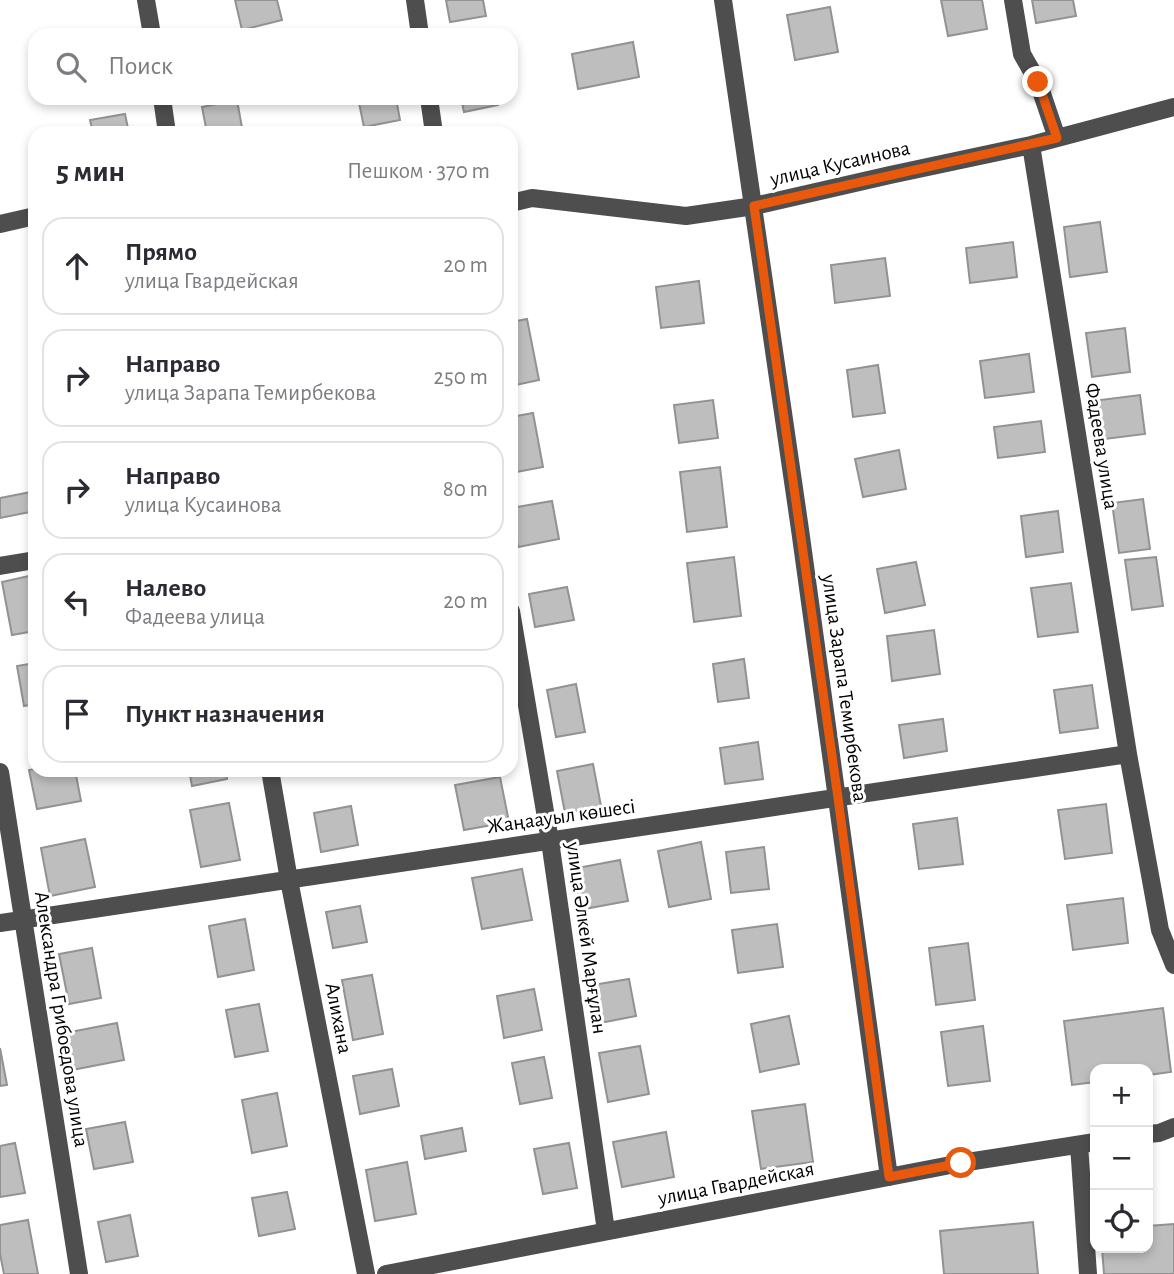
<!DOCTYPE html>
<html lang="ru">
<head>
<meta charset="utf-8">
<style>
	:root { --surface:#fff; --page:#f2f2f3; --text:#2b2b33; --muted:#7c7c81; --line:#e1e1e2 }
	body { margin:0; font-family:"Alegreya Sans",sans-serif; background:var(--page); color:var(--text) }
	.controls { position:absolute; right:21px; bottom:21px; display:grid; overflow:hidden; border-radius:14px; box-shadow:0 4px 10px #0003 }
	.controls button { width:63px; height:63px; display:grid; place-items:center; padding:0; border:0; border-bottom:2px solid var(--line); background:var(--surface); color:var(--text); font:35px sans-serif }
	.stop { position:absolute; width:21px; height:21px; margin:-16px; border:5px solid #ea580c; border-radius:50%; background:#fff }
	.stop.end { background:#ea580c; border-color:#fff; box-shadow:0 2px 7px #0008 }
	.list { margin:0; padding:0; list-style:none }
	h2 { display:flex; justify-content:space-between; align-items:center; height:91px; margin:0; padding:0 28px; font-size:30px }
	h2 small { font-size:23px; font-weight:400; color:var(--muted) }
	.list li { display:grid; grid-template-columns:46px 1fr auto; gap:21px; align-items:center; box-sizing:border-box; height:98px; margin:0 14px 14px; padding:0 14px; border:2px solid var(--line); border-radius:21px }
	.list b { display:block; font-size:26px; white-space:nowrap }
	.list p { margin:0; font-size:23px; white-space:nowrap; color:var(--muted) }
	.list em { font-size:23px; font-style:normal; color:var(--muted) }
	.icon { flex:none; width:38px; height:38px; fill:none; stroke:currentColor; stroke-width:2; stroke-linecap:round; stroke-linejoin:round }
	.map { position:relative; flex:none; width:1174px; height:1274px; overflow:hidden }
	.search { position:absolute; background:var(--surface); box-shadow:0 4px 10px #0003; left:28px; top:28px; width:490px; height:77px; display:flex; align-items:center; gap:18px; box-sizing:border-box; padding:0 24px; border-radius:21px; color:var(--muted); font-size:26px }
	.panel { position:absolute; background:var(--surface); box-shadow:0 4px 10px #0003; left:28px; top:126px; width:490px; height:651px; border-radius:21px }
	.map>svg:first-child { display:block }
	.building { fill:#bebebe; stroke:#929292; stroke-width:2 }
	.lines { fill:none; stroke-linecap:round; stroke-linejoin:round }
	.minor { stroke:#4e4e4e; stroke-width:18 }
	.route { stroke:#ea580c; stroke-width:9 }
	.labels { text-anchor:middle; stroke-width:6; stroke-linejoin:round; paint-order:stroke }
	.street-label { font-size:21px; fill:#000; stroke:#fff }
</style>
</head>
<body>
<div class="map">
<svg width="1174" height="1274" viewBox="0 0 1174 1274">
	<rect width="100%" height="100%" fill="#fff"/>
	<path class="building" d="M235,0H277L282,20L242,30Z
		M446,0H483L486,16L450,22Z
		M941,0H982L987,29L948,36Z
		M1032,0H1073L1076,16L1036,23Z
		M830,7L838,52L795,60L787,15Z
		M633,42L639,77L578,89L572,54Z
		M358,98H396L400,120L364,127Z
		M461,98H497L498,105L464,112Z
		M237,100L243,133H207L202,107Z
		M125,114L129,133H93L90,120Z
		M1100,222L1107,272L1070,277L1064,227Z
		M1013,242L1017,277L970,283L966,248Z
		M885,258L890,296L835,303L831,265Z
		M699,281L704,323L661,328L656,287Z
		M527,319L539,380L511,386V322Z
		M1125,328L1130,372L1092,377L1086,333Z
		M1029,354L1034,392L985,398L980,361Z
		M878,365L885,413L853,417L847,370Z
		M1140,395L1145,434L1097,440L1092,401Z
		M713,400L718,438L679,443L674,405Z
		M533,413L543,467L511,473V417Z
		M1041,421L1045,452L998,458L994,427Z
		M899,450L906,489L863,497L855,459Z
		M720,467L727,527L687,532L680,472Z
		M31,492L35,511L0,518V498Z
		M1143,499L1150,549L1119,553L1112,503Z
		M552,501L559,539L518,547L511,508Z
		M1058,511L1063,552L1026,557L1021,516Z
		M734,557L741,616L694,622L687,563Z
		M1156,557L1163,606L1132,610L1125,560Z
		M916,562L925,605L885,613L877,569Z
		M29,576L35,609V631L12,635L2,582Z
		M1071,583L1078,632L1038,637L1031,588Z
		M567,587L574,620L535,627L529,594Z
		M934,630L940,674L892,681L887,636Z
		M744,659L749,698L718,702L713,664Z
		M35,663V704L24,706L17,666Z
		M576,684L585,732L556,737L547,690Z
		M1092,685L1098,728L1060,733L1054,690Z
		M943,719L947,751L904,758L899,725Z
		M758,742L763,779L725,784L720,748Z
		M593,764L601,806L565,813L557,771Z
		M35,769L75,770L81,801L37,809L29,770Z
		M189,770H226L227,779L192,786Z
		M500,777L509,822L464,830L455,785Z
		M229,803L240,860L201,867L190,810Z
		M1106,804L1112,853L1065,859L1058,810Z
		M351,806L358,845L321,852L314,813Z
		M957,818L963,864L919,869L913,824Z
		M85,839L95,887L50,896L41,848Z
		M701,842L711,899L669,907L658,851Z
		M764,847L769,889L731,893L726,852Z
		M620,860L628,901L579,910L572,869Z
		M522,869L532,920L482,929L472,878Z
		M1123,898L1128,943L1073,950L1067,905Z
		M360,906L367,942L333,948L326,912Z
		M245,919L254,970L218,977L209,926Z
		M777,924L783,967L738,973L732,930Z
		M968,943L975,1000L936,1005L929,948Z
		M92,948L101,998L69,1004L59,954Z
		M372,975L383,1034L353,1040L342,980Z
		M629,979L636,1016L595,1024L587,986Z
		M534,989L542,1030L504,1038L497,996Z
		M259,1004L268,1051L235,1057L226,1010Z
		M1163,1008L1171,1072L1148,1075V1069H1095V1082L1072,1085L1064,1021Z
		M789,1016L799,1064L760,1072L751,1024Z
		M117,1023L124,1060L72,1070L65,1033Z
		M983,1026L990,1081L948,1086L941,1032Z
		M640,1046L649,1094L608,1102L599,1053Z
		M0,1048L7,1085L0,1086Z
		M544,1057L552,1098L520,1104L512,1063Z
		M392,1069L399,1106L360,1114L353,1076Z
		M277,1093L287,1146L252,1153L242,1100Z
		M805,1104L813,1162L761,1169L752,1111Z
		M125,1122L133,1162L94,1169L86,1129Z
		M462,1128L466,1151L425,1159L421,1136Z
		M666,1132L674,1177L622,1187L613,1142Z
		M15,1143L25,1193L0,1197V1146Z
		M569,1143L577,1188L543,1194L534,1149Z
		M407,1162L416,1214L375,1221L366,1170Z
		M287,1192L295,1229L259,1236L252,1198Z
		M130,1215L138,1256L106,1262L98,1222Z
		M28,1220L38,1274H4L0,1254V1225Z
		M1033,1222L1038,1274H944L940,1231Z
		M1174,1224V1274H1104L1102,1248H1148V1226Z"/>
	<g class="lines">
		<path class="minor" d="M146,0L152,35
			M415,0L420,35
			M723,0C782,392 836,784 889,1177
			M1013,0L1022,54L1038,82L1057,138
			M162,98L167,133
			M429,98L434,133
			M1031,145L1128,754L1160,930L1174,965
			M511,203L532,198L686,216L754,206L890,175L1031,145L1174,107
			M0,224L35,216
			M0,566L35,560
			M511,611L550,841L606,1231
			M270,770L289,880L366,1274
			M0,772L79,1274
			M0,923L1128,754
			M1148,1134L1159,1133L1174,1127
			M1079,1145L1088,1274
			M386,1274L961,1163L1095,1142"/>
	</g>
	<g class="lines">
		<path class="route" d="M961,1163L889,1177L838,798L754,206L1057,138L1038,82"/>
	</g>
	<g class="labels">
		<g class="street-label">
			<text transform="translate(840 163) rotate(-13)" y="7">улица Кусаинова</text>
			<text transform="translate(1102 446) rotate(81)" y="7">Фадеева улица</text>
			<text transform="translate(845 688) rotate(82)" y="7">улица Зарапа Темирбекова</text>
			<text transform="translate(561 816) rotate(-8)" y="7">Жаңаауыл көшесі</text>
			<text transform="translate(587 938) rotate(82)" y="7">улица Әлкей Марғұлан</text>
			<text transform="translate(339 1018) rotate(79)" y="7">Алихана</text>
			<text transform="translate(62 1019) rotate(81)" y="7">Александра Грибоедова улица</text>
			<text transform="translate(736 1183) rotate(-11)" y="7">улица Гвардейская</text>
		</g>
	</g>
</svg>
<div class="controls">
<button>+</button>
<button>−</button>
<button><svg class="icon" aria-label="locate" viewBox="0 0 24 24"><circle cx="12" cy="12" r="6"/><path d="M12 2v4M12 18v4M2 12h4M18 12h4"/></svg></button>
</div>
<div class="stop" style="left:961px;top:1163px"></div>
<div class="stop end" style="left:1038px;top:82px"></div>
<div class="search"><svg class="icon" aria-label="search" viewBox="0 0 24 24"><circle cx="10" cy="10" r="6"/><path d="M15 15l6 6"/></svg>Поиск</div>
<section class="panel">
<h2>5 мин<small>Пешком · 370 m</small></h2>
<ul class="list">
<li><svg class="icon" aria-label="ahead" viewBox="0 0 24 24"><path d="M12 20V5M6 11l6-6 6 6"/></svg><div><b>Прямо</b><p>улица Гвардейская</p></div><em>20 m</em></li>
<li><svg class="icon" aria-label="right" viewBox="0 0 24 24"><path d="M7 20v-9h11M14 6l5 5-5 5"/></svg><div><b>Направо</b><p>улица Зарапа Темирбекова</p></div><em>250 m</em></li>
<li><svg class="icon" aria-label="right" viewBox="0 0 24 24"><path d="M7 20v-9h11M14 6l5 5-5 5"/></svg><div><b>Направо</b><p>улица Кусаинова</p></div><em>80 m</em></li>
<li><svg class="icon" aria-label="left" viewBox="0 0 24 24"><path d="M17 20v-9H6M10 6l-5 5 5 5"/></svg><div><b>Налево</b><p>Фадеева улица</p></div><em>20 m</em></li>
<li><svg class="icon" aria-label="arrive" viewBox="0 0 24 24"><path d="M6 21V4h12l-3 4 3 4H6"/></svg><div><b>Пункт назначения</b></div></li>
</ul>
</section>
</div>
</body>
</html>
